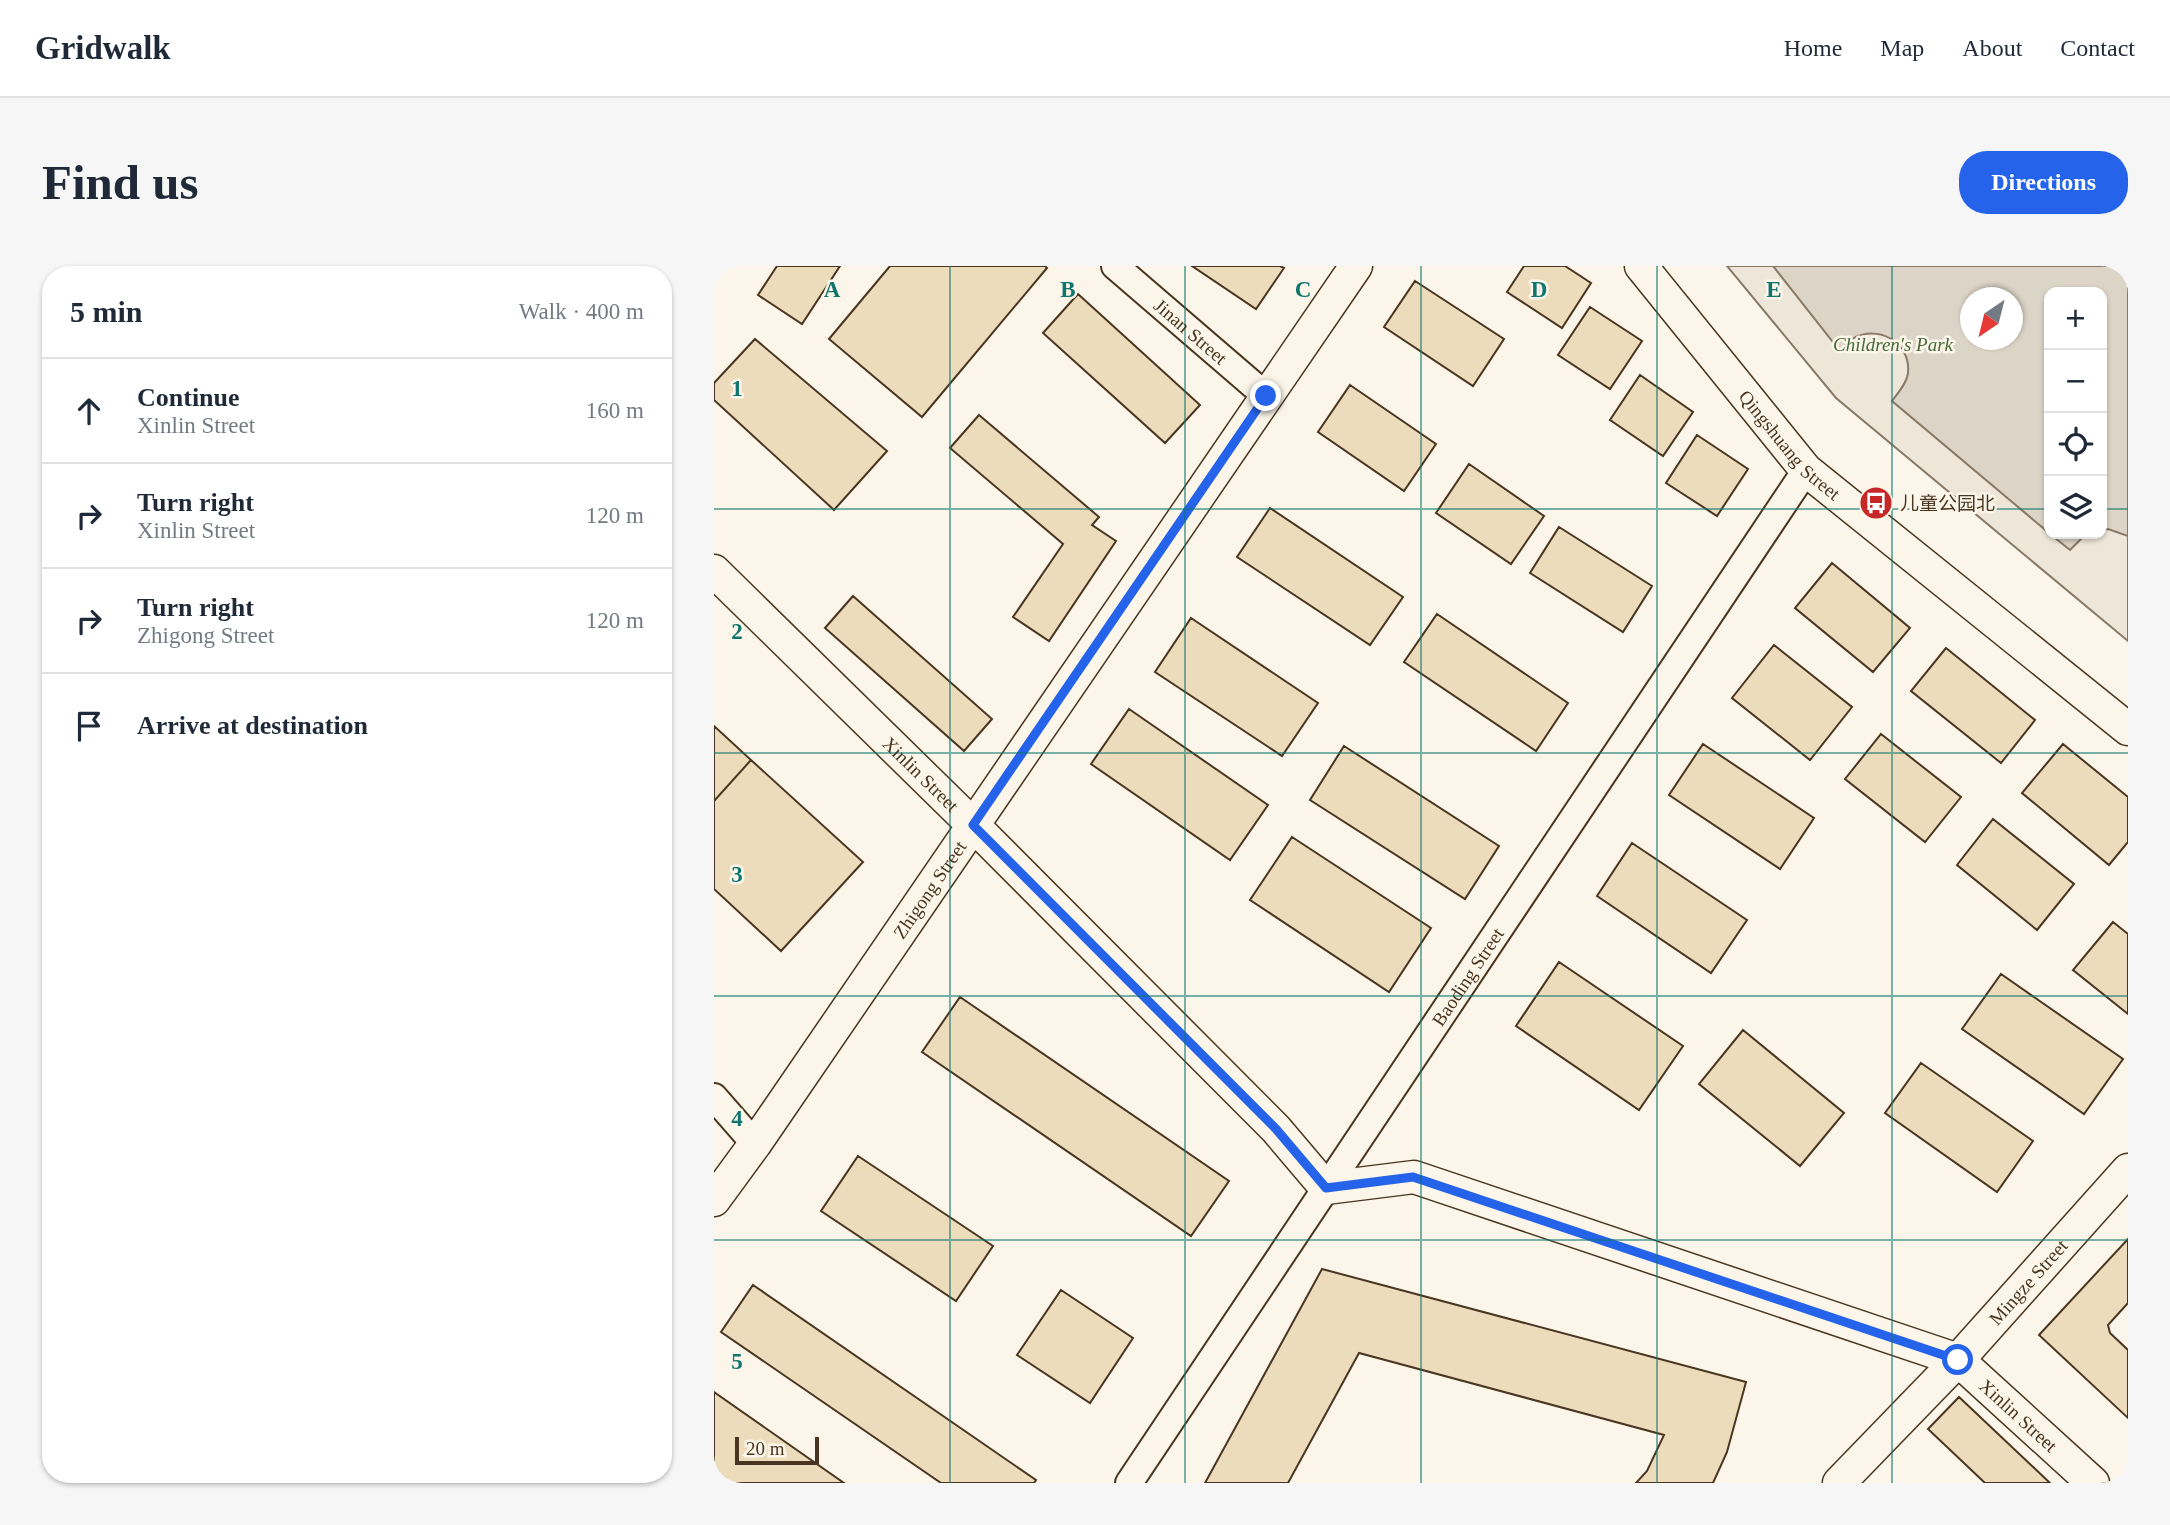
<!DOCTYPE html>
<html lang="en">
<head>
<meta charset="utf-8">
<style>
	:root { --surface:#fff; --page:#f6f6f7; --text:#1f2937; --muted:#747a83; --line:#e0e1e3; --accent:#2563eb }
	body { margin:0; font-family:"Times New Roman","Noto Sans SC",serif; background:var(--page); color:var(--text) }
	.controls { position:absolute; right:21px; top:21px; display:grid; overflow:hidden; border-radius:14px; box-shadow:0 2px 5px #0004 }
	.controls button { width:63px; height:63px; display:grid; place-items:center; padding:0; border:0; border-bottom:2px solid var(--line); background:var(--surface); color:var(--text); font:35px sans-serif }
	.compass { position:absolute; left:1246px; top:21px; width:63px; height:63px; border-radius:50%; background:var(--surface); box-shadow:0 2px 5px #0004; rotate:215deg }
	.scale { position:absolute; left:21px; bottom:18px; width:84px; box-sizing:border-box; padding-left:7px; border:4px solid #4a3520; border-top:0; font-size:19px; line-height:24px; white-space:nowrap; color:#4a3520; -webkit-text-stroke:5px #fbf6e9; paint-order:stroke }
	.stop { position:absolute; width:21px; height:21px; margin:-16px; border:5px solid #2563eb; border-radius:50%; background:#fff }
	.stop.end { background:#2563eb; border-color:#fff; box-shadow:0 2px 7px #0008 }
	.list { margin:0; padding:0; list-style:none }
	h2 { display:flex; justify-content:space-between; align-items:center; height:91px; margin:0; padding:0 28px; font-size:30px }
	h2 small { font-size:23px; font-weight:400; color:var(--muted) }
	.list li { display:grid; grid-template-columns:46px 1fr auto; gap:21px; align-items:center; box-sizing:border-box; height:105px; padding:0 28px; border-top:2px solid var(--line) }
	.list b { display:block; font-size:26px; white-space:nowrap }
	.list p { margin:0; font-size:23px; white-space:nowrap; color:var(--muted) }
	.list em { font-size:23px; font-style:normal; color:var(--muted) }
	.icon { flex:none; width:38px; height:38px; fill:none; stroke:currentColor; stroke-width:2; stroke-linecap:round; stroke-linejoin:round }
	.map { position:relative; flex:none; width:1414px; height:1217px; overflow:hidden; border-radius:28px }
	header { display:flex; align-items:center; gap:42px; box-sizing:border-box; height:98px; padding:0 35px; background:var(--surface); border-bottom:2px solid var(--line) }
	header strong { font-size:33px }
	nav { display:flex; gap:38px; margin-inline-start:auto; font-size:24px }
	.intro { display:flex; align-items:center; justify-content:space-between; box-sizing:border-box; height:168px; padding:0 42px }
	h1 { margin:0; font-size:49px }
	.button { padding:18px 32px; border-radius:28px; background:var(--accent); color:#fff; font-size:24px; font-weight:700 }
	main { display:flex; gap:42px; padding:0 42px }
	aside { flex:1; background:var(--surface); border-radius:28px; box-shadow:0 2px 5px #0004 }
	.map>svg:first-child { display:block }
	.green { fill:#ede6d9; stroke:#887966; stroke-width:2; fill-rule:evenodd }
	.water { fill:#dcd4c6; stroke:#887966; stroke-width:2; fill-rule:evenodd }
	.building { fill:#ecdcbc; stroke:#4a3520; stroke-width:2 }
	.lines { fill:none; stroke-linecap:round; stroke-linejoin:round }
	.minor-casing { stroke:#4a3520; stroke-width:30 }
	.tertiary-casing { stroke:#4a3520; stroke-width:35 }
	.minor { stroke:#fbf6e9; stroke-width:26 }
	.tertiary { stroke:#fbf6e9; stroke-width:32 }
	.route { stroke:#2563eb; stroke-width:9 }
	.grid { fill:none; stroke:#0f766e; stroke-width:2; stroke-opacity:0.55 }
	.labels { text-anchor:middle; stroke-width:5; stroke-linejoin:round; paint-order:stroke }
	.street-label { font-size:19px; fill:#4a3520; stroke:#fbf6e9 }
	.park-label { font-size:19px; font-style:italic; fill:#436837; stroke:#fbf6e9 }
	.poi-label { font-size:19px; fill:#4a3520; stroke:#fbf6e9; text-anchor:start }
	.grid-label { font-size:23px; text-anchor:middle; font-weight:bold; fill:#0f766e; stroke:#fbf6e9; stroke-width:5; stroke-linejoin:round; paint-order:stroke }
</style>
</head>
<body>
<header>
<strong>Gridwalk</strong>
<nav><a>Home</a><a>Map</a><a>About</a><a>Contact</a></nav>
</header>
<div class="intro"><h1>Find us</h1><a class="button">Directions</a></div>
<main>
<aside>
<h2>5 min<small>Walk · 400 m</small></h2>
<ul class="list">
<li><svg class="icon" aria-label="ahead" viewBox="0 0 24 24"><path d="M12 20V5M6 11l6-6 6 6"/></svg><div><b>Continue</b><p>Xinlin Street</p></div><em>160 m</em></li>
<li><svg class="icon" aria-label="right" viewBox="0 0 24 24"><path d="M7 20v-9h11M14 6l5 5-5 5"/></svg><div><b>Turn right</b><p>Xinlin Street</p></div><em>120 m</em></li>
<li><svg class="icon" aria-label="right" viewBox="0 0 24 24"><path d="M7 20v-9h11M14 6l5 5-5 5"/></svg><div><b>Turn right</b><p>Zhigong Street</p></div><em>120 m</em></li>
<li><svg class="icon" aria-label="arrive" viewBox="0 0 24 24"><path d="M6 21V4h12l-3 4 3 4H6"/></svg><div><b>Arrive at destination</b></div></li>
</ul>
</aside>
<div class="map">
<svg width="1414" height="1217" viewBox="0 0 1414 1217">
	<rect width="100%" height="100%" fill="#fbf6e9"/>
	<path class="green" d="M1013,0H1414V375L1122,132ZM1335,26H1388V268H1335ZM1256,32H1298V74H1256Z"/>
	<path class="water" d="M1059,0H1414V270L1394,263L1388,264V26H1335V267L1178,135C1184,127 1193,117 1194,107C1197,76 1164,58 1138,73C1134,75 1130,81 1126,85ZM1256,32H1298V74H1256Z
		M1336,268H1372L1356,284Z"/>
	<path class="building" d="M63,0H126L88,58L44,29Z
		M176,0H331L333,2L208,151L115,73Z
		M478,0H566L570,2L542,43Z
		M810,0H851L877,17L848,62L793,26Z
		M701,15L790,73L759,120L670,61Z
		M364,28L486,139L451,177L329,67Z
		M876,41L928,75L896,123L844,89Z
		M41,73L173,185L120,244L0,134V117Z
		M926,109L979,146L949,190L896,154Z
		M636,119L722,178L690,225L604,166Z
		M265,149L385,251L378,259L402,275L335,375L299,351L349,278L236,182Z
		M983,169L1034,203L1003,250L952,217Z
		M755,198L830,250L797,298L722,247Z
		M556,242L689,331L656,379L523,291Z
		M845,261L938,320L909,366L816,307Z
		M1118,297L1196,362L1159,406L1081,342Z
		M139,330L278,453L250,485L111,362Z
		M723,348L854,437L822,485L690,396Z
		M477,352L604,437L568,490L441,406Z
		M1060,379L1138,441L1096,494L1018,432Z
		M1232,382L1321,454L1287,497L1197,425Z
		M415,443L554,539L516,594L377,498Z
		M0,460L37,494L0,535Z
		M1167,468L1247,531L1211,576L1131,513Z
		M989,478L1100,552L1066,603L955,529Z
		M1349,478L1414,531V576L1395,599L1308,527Z
		M630,480L785,580L751,633L596,534Z
		M37,494L149,596L67,685L0,623V535Z
		M1279,553L1360,618L1323,664L1243,599Z
		M578,571L717,662L675,726L536,634Z
		M918,577L1033,654L997,707L883,630Z
		M1399,656L1414,668V748L1359,704Z
		M845,696L969,780L925,844L802,760Z
		M1287,708L1409,793L1370,848L1248,763Z
		M246,731L515,915L477,970L208,786Z
		M1029,764L1130,847L1086,900L985,818Z
		M1207,797L1319,875L1283,926L1171,847Z
		M144,890L279,980L242,1035L107,945Z
		M1414,973V1037L1394,1059L1396,1067L1414,1084V1152L1325,1069Z
		M608,1003L1032,1116L1013,1186L999,1217H922L933,1205L950,1169L645,1087L574,1217H491Z
		M39,1019L322,1214L320,1217H227L7,1066Z
		M347,1024L419,1072L376,1137L303,1089Z
		M0,1126L130,1217H0Z
		M1245,1131L1336,1217H1271L1214,1163Z"/>
	<g class="lines">
		<defs>
			<g id="minor">
				<path id="s1" d="M401,0L552,130"/>
				<path d="M0,831L41,878"/>
				<path id="s2" d="M415,1217L1092,204"/>
			</g>
			<g id="tertiary">
				<path id="s3" d="M927,0L1092,204L1414,463"/>
				<path id="s4" d="M0,305L259,559L562,863L612,922L700,911L1244,1094L1379,1217"/>
				<path id="s5" d="M0,934L41,878L642,0"/>
				<path id="s6" d="M1125,1217L1244,1094L1414,904"/>
			</g>
		</defs>
		<use href="#minor" class="minor-casing"/>
		<use href="#tertiary" class="tertiary-casing"/>
		<use href="#minor" class="minor"/>
		<use href="#tertiary" class="tertiary"/>
	</g>
	<g class="lines">
		<path class="route" d="M552,130L259,559L562,863L612,922L699,911L1244,1094"/>
	</g>
	<path class="grid" d="M236,0V1217M471,0V1217M707,0V1217M943,0V1217M1178,0V1217M0,243H1335M1388,243H1414M0,487H1414M0,730H1414M0,974H1414"/>
	<defs>
		<symbol id="bus-disc" viewBox="-11 -11 22 22"><circle r="9.5" fill="#c62828" stroke="#fbf6e9"/><path d="M-5-6H5V4H4V6H2V4H-2V6H-4V4H-5ZM-3.5-4V0h7V-4ZM-3.5 1.2v1.5H-2V1.2ZM2 1.2v1.5H3.5V1.2Z" fill="#fff"/></symbol>
	</defs>
	<g fill-rule="evenodd">
		<use href="#bus-disc" x="1143" y="218" width="38" height="38"/>
	</g>
	<g class="labels">
		<g class="street-label">
			<text dy="7" stroke="none"><textPath href="#s1" startOffset="100">Jinan Street</textPath></text>
			<text dy="7" stroke="none"><textPath href="#s3" startOffset="233">Qingshuang Street</textPath></text>
			<text dy="7" stroke="none"><textPath href="#s4" startOffset="290">Xinlin Street</textPath></text>
			<text dy="7" stroke="none"><textPath href="#s5" startOffset="378">Zhigong Street</textPath></text>
			<text dy="7" stroke="none"><textPath href="#s2" startOffset="609">Baoding Street</textPath></text>
			<text dy="7" stroke="none"><textPath href="#s6" startOffset="276">Mingze Street</textPath></text>
			<text dy="7" stroke="none"><textPath href="#s4" startOffset="1614">Xinlin Street</textPath></text>
		</g>
		<g class="park-label">
			<text x="1179" y="85">Children's Park</text>
		</g>
		<g class="poi-label">
			<text x="1186" y="244">儿童公园北</text>
		</g>
	</g>
	<g class="grid-label">
		<text x="118" y="31">A</text>
		<text x="354" y="31">B</text>
		<text x="589" y="31">C</text>
		<text x="825" y="31">D</text>
		<text x="1060" y="31">E</text>
		<text x="23" y="130">1</text>
		<text x="23" y="373">2</text>
		<text x="23" y="616">3</text>
		<text x="23" y="860">4</text>
		<text x="23" y="1103">5</text>
	</g>
</svg>
<div class="controls">
<button>+</button>
<button>−</button>
<button><svg class="icon" aria-label="locate" viewBox="0 0 24 24"><circle cx="12" cy="12" r="6"/><path d="M12 2v4M12 18v4M2 12h4M18 12h4"/></svg></button>
<button><svg class="icon" aria-label="layers" viewBox="0 0 24 24"><path d="M12 4l9 5-9 5-9-5zM3 14l9 5 9-5"/></svg></button>
</div>
<svg class="compass" viewBox="-18 -18 36 36"><path d="M0-13l5 13h-10z" fill="#e53935"/><path d="M0 13l5-13h-10z" fill="#747a83"/></svg>
<div class="scale">20 m</div>
<div class="stop" style="left:1244px;top:1094px"></div>
<div class="stop end" style="left:552px;top:130px"></div>
</div>
</main>
</body>
</html>
